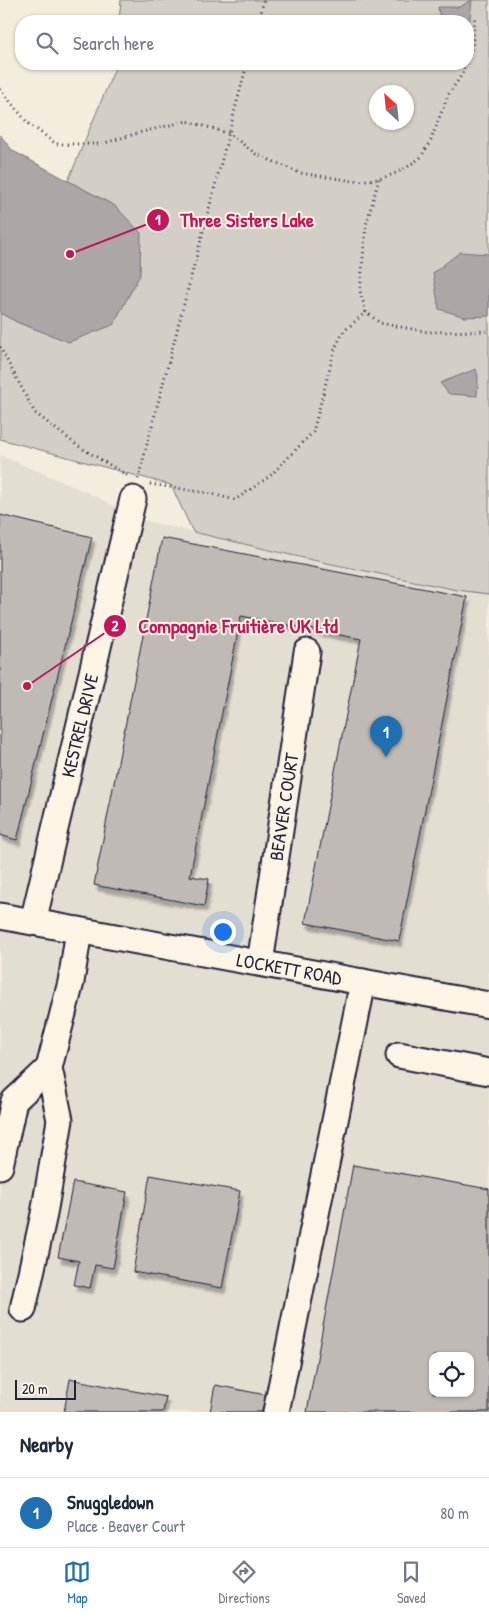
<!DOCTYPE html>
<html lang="en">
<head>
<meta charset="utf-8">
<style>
	:root { --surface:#fff; --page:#f2f2f3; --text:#1f2937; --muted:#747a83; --line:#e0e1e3; --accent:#1f6fb2 }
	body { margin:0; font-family:"Patrick Hand",sans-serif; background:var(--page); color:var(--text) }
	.controls { position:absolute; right:15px; bottom:15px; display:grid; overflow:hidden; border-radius:10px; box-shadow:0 1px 4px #0004 }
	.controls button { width:45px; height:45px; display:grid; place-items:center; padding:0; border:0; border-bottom:1px solid var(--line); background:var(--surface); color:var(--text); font:25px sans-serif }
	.compass { position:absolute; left:369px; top:85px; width:45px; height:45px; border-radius:50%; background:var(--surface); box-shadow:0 1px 4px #0004; rotate:333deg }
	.scale { position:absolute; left:15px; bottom:12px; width:61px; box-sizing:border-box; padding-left:5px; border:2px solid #22223b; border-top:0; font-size:14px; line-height:18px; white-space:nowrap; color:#22223b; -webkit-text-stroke:4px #fcf5e5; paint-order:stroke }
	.you { position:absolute; left:222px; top:931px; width:18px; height:18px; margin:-12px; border:4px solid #fff; border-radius:50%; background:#1a73e8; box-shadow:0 0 0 8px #1a73e833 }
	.badge { display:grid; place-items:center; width:32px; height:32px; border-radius:50%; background:var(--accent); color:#fff; font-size:16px; font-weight:700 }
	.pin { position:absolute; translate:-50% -41px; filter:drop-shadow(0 1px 2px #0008) }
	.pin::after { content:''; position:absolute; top:26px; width:18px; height:15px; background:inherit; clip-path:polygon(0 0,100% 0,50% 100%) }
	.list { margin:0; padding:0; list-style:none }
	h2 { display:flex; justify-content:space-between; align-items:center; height:65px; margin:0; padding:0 20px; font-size:21px }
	h2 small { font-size:16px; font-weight:400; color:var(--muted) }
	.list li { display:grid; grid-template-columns:32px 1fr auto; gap:15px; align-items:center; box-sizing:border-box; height:70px; padding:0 20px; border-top:1px solid var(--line) }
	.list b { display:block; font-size:19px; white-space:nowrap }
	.list p { margin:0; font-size:16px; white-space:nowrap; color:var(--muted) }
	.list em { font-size:16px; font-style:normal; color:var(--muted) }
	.icon { flex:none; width:28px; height:28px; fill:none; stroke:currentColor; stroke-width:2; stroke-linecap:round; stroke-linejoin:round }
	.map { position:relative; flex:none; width:489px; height:1412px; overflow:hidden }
	.search { position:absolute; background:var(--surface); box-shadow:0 1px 4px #0004; left:15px; right:15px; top:15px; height:55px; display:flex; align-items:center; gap:12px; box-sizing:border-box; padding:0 18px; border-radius:20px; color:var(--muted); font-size:19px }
	.sheet { height:135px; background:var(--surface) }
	nav { display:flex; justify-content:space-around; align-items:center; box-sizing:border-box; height:70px; border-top:1px solid var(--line); background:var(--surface); font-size:14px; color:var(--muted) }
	nav a { display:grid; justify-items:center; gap:2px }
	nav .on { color:var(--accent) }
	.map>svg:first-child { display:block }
	.built { fill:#e3ded2; fill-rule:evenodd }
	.green { fill:#d4cfc6; stroke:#7b7880; fill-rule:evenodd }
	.water { fill:#aca7a6; stroke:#75727b }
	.building { fill:#bfbab6; stroke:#22223b; fill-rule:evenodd; filter:url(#shadow) }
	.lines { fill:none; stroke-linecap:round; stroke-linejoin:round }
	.minor-casing { stroke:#22223b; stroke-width:29 }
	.path { stroke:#22223b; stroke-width:3; stroke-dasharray:1 4; stroke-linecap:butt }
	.minor { stroke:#fcf5e5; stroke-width:25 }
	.labels { text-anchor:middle; stroke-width:4; stroke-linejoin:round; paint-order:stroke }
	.street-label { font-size:19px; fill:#22223b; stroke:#fcf5e5 }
	.leader { fill:none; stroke:#c2185b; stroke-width:2 }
	.callout-dot { fill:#c2185b; stroke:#fcf5e5; stroke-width:2 }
	.mark-label { font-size:15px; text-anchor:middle; font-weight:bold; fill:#fff }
	.callout-label { font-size:20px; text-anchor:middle; font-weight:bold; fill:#c2185b; stroke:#fcf5e5; stroke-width:4; stroke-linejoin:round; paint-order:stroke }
</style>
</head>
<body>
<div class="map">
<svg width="489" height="1412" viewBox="0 0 489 1412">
	<defs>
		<filter id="shadow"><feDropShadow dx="3" dy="5.5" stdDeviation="1" flood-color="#0004"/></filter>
	</defs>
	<rect width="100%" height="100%" fill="#f3edde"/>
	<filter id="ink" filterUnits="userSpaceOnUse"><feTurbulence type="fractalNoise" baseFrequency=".02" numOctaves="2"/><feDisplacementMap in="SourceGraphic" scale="10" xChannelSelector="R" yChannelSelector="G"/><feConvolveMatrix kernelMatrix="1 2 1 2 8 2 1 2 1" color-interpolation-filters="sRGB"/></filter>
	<g filter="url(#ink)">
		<path class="built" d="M0,455L84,491L142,520L308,559L489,588V1412H0ZM433,1356H470V1393H433Z"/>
		<path class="green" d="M121,0H489V594L457,590L308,559L193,532L171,485L0,439V313L19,323L69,341L115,206L68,181L115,68V64H468V21H119ZM376,92H406V122H376Z"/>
		<path class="water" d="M472,0L468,35V21H440L438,7H459Z
			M0,135L13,151L115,206L141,233L140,275L113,325L69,342L19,323L0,313Z
			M460,252L489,254V316L465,317L439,309L433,273Z
			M476,369L478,376L477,396L449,394L440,383Z"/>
		<path class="building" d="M0,515L92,537L17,840L0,835Z
			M162,538L467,597L399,941L305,923L361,639L241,616L190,876L209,879L204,906L94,885Z
			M353,1165L489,1189V1412H307ZM433,1356H470V1393H433Z
			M150,1175L240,1191L222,1288L133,1272Z
			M73,1182L127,1192L113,1268L95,1265L90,1288L74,1285L79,1261L58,1257Z
			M70,1379L166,1397L163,1412H64Z
			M215,1385L266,1395L262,1412H210Z"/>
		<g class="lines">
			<defs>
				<g id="minor">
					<path id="s1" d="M0,916L489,1005"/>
					<path id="s2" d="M33,922L133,499"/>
					<path id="s3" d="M260,963L307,652"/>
					<path d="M399,1055L489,1072"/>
					<path d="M0,1166L14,1101L49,1068"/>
					<path d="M23,1309L44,1214L60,1120L49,1068L71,982L79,930"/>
					<path d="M276,1412L363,982"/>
				</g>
			</defs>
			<use href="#minor" class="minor-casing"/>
			<path class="path" d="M258,21L264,0
				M468,59L472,46L475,15
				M0,89L27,122L56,144H101L142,132L187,121L228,133L256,154L300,173L354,181L379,179L394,174L406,168L421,157L431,140L448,95L461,76L466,64
				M379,179L366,225L360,291L366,312L380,323L428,332L489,331
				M0,347L35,413L78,446L130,477
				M138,479L247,64
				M150,484L208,493L235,500L270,476L313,432L335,348L344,331L366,312"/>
			<use href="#minor" class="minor"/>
		</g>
	</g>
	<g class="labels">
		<g class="street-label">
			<text dy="7" stroke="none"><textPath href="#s2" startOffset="202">KESTREL DRIVE</textPath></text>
			<text dy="7" stroke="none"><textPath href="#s3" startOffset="158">BEAVER COURT</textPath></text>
			<text dy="7" stroke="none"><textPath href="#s1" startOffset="294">LOCKETT ROAD</textPath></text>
		</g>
	</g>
	<path class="leader" d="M70 254L158 220M27 686L115 626"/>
	<g class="callout-dot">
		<circle cx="70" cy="254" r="5"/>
		<circle cx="27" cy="686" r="5"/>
		<circle cx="158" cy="220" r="12"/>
		<circle cx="115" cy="626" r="12"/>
	</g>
	<g class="mark-label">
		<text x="158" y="225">1</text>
		<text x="115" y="631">2</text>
	</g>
	<g class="callout-label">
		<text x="247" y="227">Three Sisters Lake</text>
		<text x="238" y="633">Compagnie Fruitière UK Ltd</text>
	</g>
</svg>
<div class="controls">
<button><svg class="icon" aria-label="locate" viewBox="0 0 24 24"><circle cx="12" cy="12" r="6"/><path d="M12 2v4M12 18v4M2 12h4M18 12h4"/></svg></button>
</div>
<svg class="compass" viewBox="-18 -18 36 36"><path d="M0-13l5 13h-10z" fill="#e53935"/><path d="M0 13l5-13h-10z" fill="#747a83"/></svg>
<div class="scale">20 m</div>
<div class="you"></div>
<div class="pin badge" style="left:386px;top:757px">1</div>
<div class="search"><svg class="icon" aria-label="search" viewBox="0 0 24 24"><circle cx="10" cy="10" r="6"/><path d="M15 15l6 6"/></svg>Search here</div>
</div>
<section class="sheet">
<h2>Nearby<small></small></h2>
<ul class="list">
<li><span class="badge">1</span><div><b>Snuggledown</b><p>Place · Beaver Court</p></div><em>80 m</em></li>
</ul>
</section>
<nav>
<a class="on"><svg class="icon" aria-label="map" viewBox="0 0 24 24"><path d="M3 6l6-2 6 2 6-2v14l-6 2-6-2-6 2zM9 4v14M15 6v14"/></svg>Map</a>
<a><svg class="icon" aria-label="directions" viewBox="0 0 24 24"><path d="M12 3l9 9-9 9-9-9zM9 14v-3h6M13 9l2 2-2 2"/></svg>Directions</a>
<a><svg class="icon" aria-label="saved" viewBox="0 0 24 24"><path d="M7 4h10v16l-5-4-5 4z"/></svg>Saved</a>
</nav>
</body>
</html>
